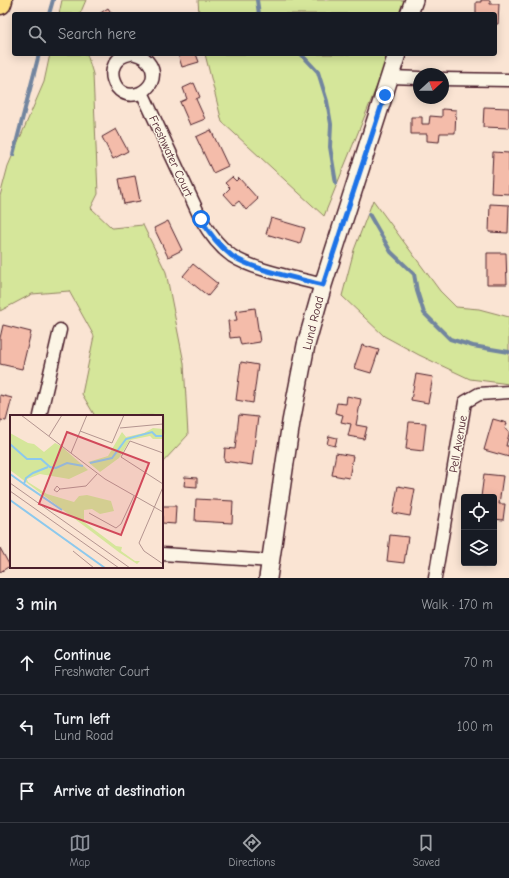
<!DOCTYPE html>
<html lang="en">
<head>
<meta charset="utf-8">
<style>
	:root { --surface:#171b24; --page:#242831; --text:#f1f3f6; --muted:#9ea1a6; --line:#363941; --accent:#8c9099 }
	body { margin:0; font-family:"Comic Neue",sans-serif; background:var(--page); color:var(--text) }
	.controls { position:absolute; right:12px; bottom:12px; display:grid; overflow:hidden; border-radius:4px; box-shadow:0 2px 10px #0003 }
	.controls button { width:36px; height:36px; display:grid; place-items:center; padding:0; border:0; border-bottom:1px solid var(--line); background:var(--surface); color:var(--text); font:20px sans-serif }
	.compass { position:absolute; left:413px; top:68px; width:36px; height:36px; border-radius:50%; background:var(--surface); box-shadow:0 2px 10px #0003; rotate:69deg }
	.stop { position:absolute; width:12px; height:12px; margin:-9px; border:3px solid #1a73e8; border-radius:50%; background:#fff }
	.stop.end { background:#1a73e8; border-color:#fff; box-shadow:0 1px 4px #0008 }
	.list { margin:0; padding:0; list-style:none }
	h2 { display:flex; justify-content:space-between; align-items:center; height:52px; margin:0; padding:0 16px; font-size:17px }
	h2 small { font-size:13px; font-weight:400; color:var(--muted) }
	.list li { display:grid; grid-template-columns:26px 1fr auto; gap:12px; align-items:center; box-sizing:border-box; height:64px; padding:0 16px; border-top:1px solid var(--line) }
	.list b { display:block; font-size:15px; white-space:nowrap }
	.list p { margin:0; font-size:13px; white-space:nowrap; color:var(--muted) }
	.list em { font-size:13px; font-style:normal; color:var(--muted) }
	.icon { flex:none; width:22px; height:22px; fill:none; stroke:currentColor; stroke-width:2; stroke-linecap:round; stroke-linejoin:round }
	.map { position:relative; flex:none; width:509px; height:578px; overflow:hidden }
	.search { position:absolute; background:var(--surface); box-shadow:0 2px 10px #0003; left:12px; right:12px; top:12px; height:44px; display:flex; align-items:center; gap:10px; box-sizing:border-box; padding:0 14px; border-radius:4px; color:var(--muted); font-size:15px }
	.sheet { height:244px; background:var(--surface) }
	nav { display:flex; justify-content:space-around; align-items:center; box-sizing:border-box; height:56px; border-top:1px solid var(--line); background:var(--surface); font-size:11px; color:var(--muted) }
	nav a { display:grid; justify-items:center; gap:2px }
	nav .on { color:var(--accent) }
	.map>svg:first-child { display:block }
	.green { fill:#d5e69a; stroke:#908262 }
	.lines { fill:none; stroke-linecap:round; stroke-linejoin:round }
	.stream { stroke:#72859f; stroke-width:4 }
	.building { fill:#f4bcaa; stroke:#4a1f2b }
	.street-casing { stroke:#4a1f2b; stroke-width:15 }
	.secondary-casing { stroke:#4a1f2b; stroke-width:20 }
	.highway-casing { stroke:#4a1f2b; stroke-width:25 }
	.street { stroke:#fcf5e5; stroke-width:12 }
	.secondary { stroke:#fcf5e5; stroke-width:17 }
	.highway { stroke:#fedf80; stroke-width:22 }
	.route { stroke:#1a73e8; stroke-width:5 }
	.labels { text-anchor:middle; stroke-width:3; stroke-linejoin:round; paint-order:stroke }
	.street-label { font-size:12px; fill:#4a1f2b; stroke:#fcf5e5 }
	.inset-river { fill:none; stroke:#8dc9ed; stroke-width:2 }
	.inset-road { fill:none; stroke:#b49590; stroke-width:1 }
	.view { fill:#d1495b; fill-opacity:0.15; stroke:#d1495b; stroke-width:2 }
	.inset-edge { fill:none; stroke:#4a1f2b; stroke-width:2 }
</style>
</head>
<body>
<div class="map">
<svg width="509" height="578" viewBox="0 0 509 578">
	<rect width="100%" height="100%" fill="#fae4d3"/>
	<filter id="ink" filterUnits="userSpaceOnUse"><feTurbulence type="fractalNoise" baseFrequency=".025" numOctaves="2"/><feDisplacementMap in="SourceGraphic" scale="8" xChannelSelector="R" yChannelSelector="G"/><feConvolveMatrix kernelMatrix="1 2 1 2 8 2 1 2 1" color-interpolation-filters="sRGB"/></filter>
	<g filter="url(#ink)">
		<path class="green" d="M62,0H86L80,14H59Z
			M198,0H407L403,14H199Z
			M50,54H87L93,74L98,194L91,208L112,228L143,225L166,272L184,363L188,435L162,463V416H95L82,394L94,336L69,291L32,294L0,311V196L8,166L44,82Z
			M205,54H390L324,216L222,122Z
			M373,200L440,291L456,307L479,309L509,317V384L470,379L419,355L384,336L342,296L354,250Z"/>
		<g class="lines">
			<path class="stream" d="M257,0L259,14
				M49,14L53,0
				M301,54L318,72L327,101L331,124L330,147L336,183
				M13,155L39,54
				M369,214L391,252L414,274L417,291L424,313L450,339L473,346L509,352"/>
		</g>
		<path class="building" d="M481,0H490V4H499L498,24H495V14H476V2H481Z
			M108,8L112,14H99Z
			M178,54H196L199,62L182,67Z
			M194,83L200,97L196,99L205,119L190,125L180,102L187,99L183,88Z
			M484,107L509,108V128L483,127Z
			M442,109L456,110L455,133H440L439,142L427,141V134H411V117H422V124H429L430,116L442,117Z
			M116,129L128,151L113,159L102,137Z
			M211,130L228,166L213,173L196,137Z
			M493,152L509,153V194L491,193Z
			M135,176L140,201L124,204L119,179Z
			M232,177L236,181L239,178L258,199L246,210L239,201L234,205L224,194L230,188L225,183Z
			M490,204L509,205L508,233L489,232Z
			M271,218L305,228L300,244L266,234Z
			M168,221L182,250L168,257L154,228Z
			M487,253H506L507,284H487Z
			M193,264L218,284L208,296L183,276Z
			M255,308L260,342L241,345L239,337L230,338L228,321L237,320L235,311Z
			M3,325L31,332L22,369L0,364V338Z
			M362,345L379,350L371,373L354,368Z
			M241,362L258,365L253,403L236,400Z
			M416,374L433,377L428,403L411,400Z
			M0,395L12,398L6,421L1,420L0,423Z
			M347,396L361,399L356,425L367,427L364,439L348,436L351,424L341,422L343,415L335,413L337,403L346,404Z
			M239,415L258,417L252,465L224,461L225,448L235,449Z
			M493,419L507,423L505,429L509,431V434L506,446H509V457L484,450Z
			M409,422L426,423L423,451L406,449Z
			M329,436L337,438L335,446L327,444Z
			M336,453L353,456L349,478L332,475Z
			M484,474L503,476L499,504H505L503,520L494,519V497H481Z
			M185,477L197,478V487L184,486Z
			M398,486L415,489L410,516L393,513Z
			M196,499L233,501L232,523L195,521Z
			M162,506H176L175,524L162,523Z
			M390,535L408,537L404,563L387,561Z
			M0,548L10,566L0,572Z
			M472,563H485L484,566Z"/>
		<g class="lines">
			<defs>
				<path id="street" d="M130,54C99,60 113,104 140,93C144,91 149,87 151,83C157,70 148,57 135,54
					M391,77L419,78
					M443,79L509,80
					M142,92L201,219C209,233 218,246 232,256C253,270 297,278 323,285
					M40,416L60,330
					M162,554L271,561
					M435,578L465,402L479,394L509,392"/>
				<path id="secondary" d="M409,14L414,0
					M268,578L291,422L306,345L323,285L397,54"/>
				<path id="highway" d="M0,3L1,0"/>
			</defs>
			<use href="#street" class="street-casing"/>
			<use href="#secondary" class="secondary-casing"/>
			<use href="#highway" class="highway-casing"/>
			<use href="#street" class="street"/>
			<use href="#secondary" class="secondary"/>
			<use href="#highway" class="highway"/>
		</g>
	</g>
	<g class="lines" filter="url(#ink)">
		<path class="route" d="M201,219C209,233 219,246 232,256C253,270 297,278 323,285L385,95"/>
	</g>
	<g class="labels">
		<g class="street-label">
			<text transform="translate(171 156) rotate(65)" y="4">Freshwater Court</text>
			<text transform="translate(313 323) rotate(-76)" y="4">Lund Road</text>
			<text transform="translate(458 444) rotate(-80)" y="4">Pell Avenue</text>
		</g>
	</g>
	<g transform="translate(10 415)">
		<rect width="153" height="153" fill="#fae4d3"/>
		<path d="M143,13L153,14V24H143L140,21L120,25L109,43L90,57L78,47L98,41L112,17L116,22L134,18ZM0,18L18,28L24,29L34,37L45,28L51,31L78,55L59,64L30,59L17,64L18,67L37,79L64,87L69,81L77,80L101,86L104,96L90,99L82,94L74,95V107L106,131L112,132L111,136L125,146H130L127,149L110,138L0,55Z" fill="#d5e69a"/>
		<path class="inset-river" d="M0,29L17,44H31L40,52L46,53L57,48L73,51M80,48L102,43L116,24L142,17L146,21H153M38,52L23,58L16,63L14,69L52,95M0,59L14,69M0,85L95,153"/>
		<path class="inset-road" d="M11,0L95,64L153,97M110,13L153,9M70,16L102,28L114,0M39,21L52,0M61,38L77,0M153,38L120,26L111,42L153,69M0,68L120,153M153,72L129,128L134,136L153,149M50,74L47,77L44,75L47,71L50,74L76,71L87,59M0,76L109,153M79,98L106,113L111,109L124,81M63,136L84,153"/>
		<path class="view" d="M57,17L139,48L111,120L29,89Z"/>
		<rect width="153" height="153" class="inset-edge"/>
	</g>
</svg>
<div class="controls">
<button><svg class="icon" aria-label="locate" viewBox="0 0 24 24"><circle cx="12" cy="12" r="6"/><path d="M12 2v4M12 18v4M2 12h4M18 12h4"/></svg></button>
<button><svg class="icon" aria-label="layers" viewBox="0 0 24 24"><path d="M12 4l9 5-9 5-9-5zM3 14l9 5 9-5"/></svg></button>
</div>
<svg class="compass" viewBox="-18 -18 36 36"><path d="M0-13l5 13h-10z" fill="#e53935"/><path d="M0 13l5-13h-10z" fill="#9ea1a6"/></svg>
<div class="stop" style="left:201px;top:219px"></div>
<div class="stop end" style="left:385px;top:95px"></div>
<div class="search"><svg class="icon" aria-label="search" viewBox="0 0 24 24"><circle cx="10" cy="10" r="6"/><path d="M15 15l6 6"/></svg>Search here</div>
</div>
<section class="sheet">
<h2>3 min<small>Walk · 170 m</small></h2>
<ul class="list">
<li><svg class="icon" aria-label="ahead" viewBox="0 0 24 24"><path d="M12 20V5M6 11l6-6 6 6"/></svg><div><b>Continue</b><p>Freshwater Court</p></div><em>70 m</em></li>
<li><svg class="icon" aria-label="left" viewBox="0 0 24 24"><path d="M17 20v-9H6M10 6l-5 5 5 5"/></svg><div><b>Turn left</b><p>Lund Road</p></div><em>100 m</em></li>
<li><svg class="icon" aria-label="arrive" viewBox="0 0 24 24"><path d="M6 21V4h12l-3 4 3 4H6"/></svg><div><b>Arrive at destination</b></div></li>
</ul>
</section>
<nav>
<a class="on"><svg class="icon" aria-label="map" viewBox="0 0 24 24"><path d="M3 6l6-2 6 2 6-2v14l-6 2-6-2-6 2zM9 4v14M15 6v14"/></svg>Map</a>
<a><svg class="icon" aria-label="directions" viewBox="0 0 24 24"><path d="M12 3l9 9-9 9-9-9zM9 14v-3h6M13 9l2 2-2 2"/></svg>Directions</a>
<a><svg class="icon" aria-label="saved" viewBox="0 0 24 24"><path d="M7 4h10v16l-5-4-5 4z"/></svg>Saved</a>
</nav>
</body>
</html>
